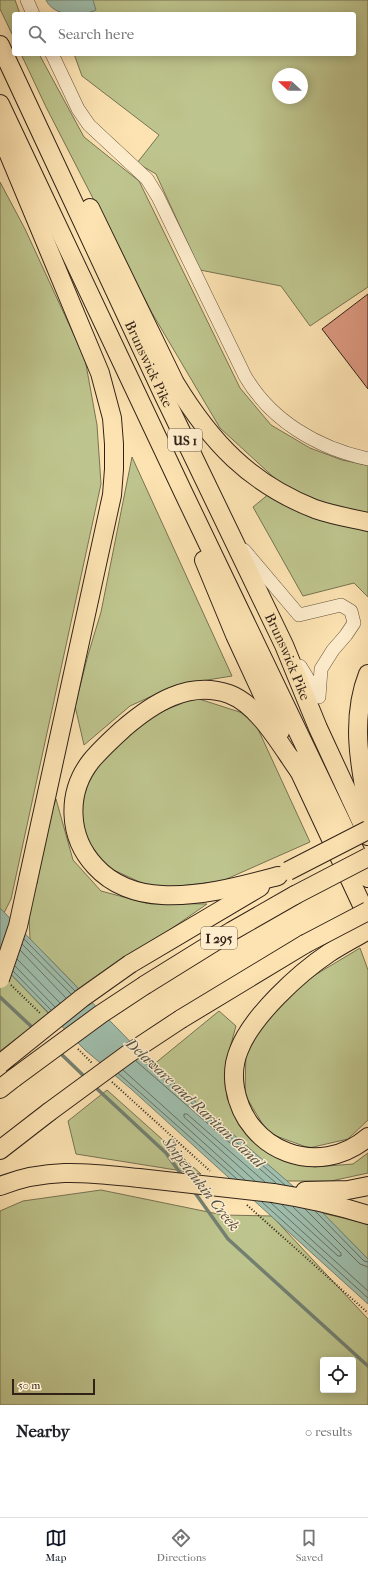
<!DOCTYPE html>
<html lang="en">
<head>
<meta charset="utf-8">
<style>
	:root { --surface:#fff; --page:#f2f2f2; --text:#202124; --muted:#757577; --line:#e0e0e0; --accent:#111827 }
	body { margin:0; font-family:"IM FELL French Canon",serif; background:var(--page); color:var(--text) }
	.controls { position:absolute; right:12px; bottom:12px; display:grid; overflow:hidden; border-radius:4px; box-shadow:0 2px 10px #0003 }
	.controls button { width:36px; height:36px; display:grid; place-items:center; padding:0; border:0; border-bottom:1px solid var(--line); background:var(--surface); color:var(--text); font:20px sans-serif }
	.compass { position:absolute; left:272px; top:68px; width:36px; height:36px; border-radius:50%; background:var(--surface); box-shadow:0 2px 10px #0003; rotate:292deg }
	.scale { position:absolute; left:12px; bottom:10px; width:83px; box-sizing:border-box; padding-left:4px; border:2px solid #312218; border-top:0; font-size:11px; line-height:14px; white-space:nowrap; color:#312218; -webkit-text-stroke:3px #feedcd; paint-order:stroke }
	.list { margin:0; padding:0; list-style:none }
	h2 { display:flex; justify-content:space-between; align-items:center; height:52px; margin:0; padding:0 16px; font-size:17px }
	h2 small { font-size:13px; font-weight:400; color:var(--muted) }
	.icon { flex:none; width:22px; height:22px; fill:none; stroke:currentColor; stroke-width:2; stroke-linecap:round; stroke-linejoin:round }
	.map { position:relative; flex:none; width:368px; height:1405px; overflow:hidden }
	.search { position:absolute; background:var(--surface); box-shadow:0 2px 10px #0003; left:12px; right:12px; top:12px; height:44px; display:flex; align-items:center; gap:10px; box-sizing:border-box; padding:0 14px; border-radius:4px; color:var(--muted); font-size:15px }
	.sheet { height:112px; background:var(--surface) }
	nav { display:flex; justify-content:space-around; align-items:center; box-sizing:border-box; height:56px; border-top:1px solid var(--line); background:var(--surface); font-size:11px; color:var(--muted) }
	nav a { display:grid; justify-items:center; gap:2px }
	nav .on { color:var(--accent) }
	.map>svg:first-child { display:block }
	.green { fill:#bec48d; stroke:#787352; fill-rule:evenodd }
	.water { fill:#9fbead; stroke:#738071 }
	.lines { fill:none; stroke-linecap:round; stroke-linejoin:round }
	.shore { stroke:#687062; stroke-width:1 }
	.stream { stroke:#738071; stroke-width:3.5 }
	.building { fill:#db987f; stroke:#312218 }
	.minor-casing { stroke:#64523e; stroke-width:14 }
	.highway-casing { stroke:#312218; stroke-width:20 }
	.path { stroke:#312218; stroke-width:2; stroke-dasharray:1 2; stroke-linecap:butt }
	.minor { stroke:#feedcd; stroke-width:13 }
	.highway { stroke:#fde3b2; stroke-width:18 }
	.highway-bridge-casing { stroke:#312218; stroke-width:20; stroke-linecap:butt }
	.highway-bridge { stroke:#fde3b2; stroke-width:18 }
	.labels { text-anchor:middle; stroke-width:3; stroke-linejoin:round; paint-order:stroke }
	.shield { fill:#feedcd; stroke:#6e5f4e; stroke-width:1 }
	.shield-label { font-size:13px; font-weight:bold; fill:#312218 }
	.street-label { font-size:14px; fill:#312218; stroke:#feedcd }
	.water-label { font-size:15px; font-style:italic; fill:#525145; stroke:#feedcd }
</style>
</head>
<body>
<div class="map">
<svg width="368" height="1405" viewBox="0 0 368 1405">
	<rect width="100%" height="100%" fill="#fde3b2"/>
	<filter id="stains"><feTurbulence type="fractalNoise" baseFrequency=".005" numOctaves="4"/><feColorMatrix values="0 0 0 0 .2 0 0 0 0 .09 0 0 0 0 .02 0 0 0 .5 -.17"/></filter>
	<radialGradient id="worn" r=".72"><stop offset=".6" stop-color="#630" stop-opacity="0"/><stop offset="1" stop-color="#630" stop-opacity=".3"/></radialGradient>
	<path class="green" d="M0,0H15L20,14H14V38L0,9Z
		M55,0H368V287L310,326L281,286L200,270L156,174L137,163L159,135L82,76L74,54H354V14H60ZM278,74H302V98H278Z
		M21,54H39L84,137L139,181L240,388L271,425L310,448L342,460L368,465V597L354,583L303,596L253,507L281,484L220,428L152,313L46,107Z
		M0,182L25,229L85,359L97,425L101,484L11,899L4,913L0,909Z
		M132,457L232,676L176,685L130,706L84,745L75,706L88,655L101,612Z
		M196,698L252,716L310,842L222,881L155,889L107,867L80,830L81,791L99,764L152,715Z
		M56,799L73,860L101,891L146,903L207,904L81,991L30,939L29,917L48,822Z
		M360,948L368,970V1120L348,1139L309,1148L268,1133L245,1095L246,1051L268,1011L310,978Z
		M0,963L49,1014L0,1051Z
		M219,1011L236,1026L226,1062L227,1098L243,1129L274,1154L314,1167L353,1164L368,1153V1173L331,1181H286L153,1065Z
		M107,1090L201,1174L76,1154L68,1121Z
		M101,1190L223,1215L272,1216L368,1319V1405H0V1211L23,1201ZM323,1360H353V1390H323Z
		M322,1213L368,1224V1259Z"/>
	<path class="water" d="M46,0H93L96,10C81,17 54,17 46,0Z
		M0,908L153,1065L316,1206L368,1259V1304L130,1088L85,1050L0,963Z"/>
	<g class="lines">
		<path class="shore" d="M24,939L75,991
			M22,944L71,994
			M20,950L66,998
			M17,959L60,1003
			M15,966L55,1007
			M13,971L51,1010
			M140,1058L285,1185
			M136,1061L276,1183
			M123,1070L245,1180
			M118,1073L237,1179
			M255,1181L184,1117V1114H187L265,1182
			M262,1202L368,1298
			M271,1203L368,1291
			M282,1205L338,1256H341V1253L293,1207
			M305,1209L360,1264L368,1267
			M315,1211L364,1261L368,1262"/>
		<path class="stream" d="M0,997L34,1029
			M58,1051L87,1079
			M94,1086L166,1153L183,1177
			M193,1190L228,1239L368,1366"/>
	</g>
	<path class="building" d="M368,294V389L322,329Z"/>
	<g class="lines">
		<defs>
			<path id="minor" d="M27,0L33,14
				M52,54L78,109L89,125L147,179L158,197L245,376C271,421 318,448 368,459
				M244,550L299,615L341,605L351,611L354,623L346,635L333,650L321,669L319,697L300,666"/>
			<g id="highway">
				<path id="s1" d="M0,45L163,394L284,645L318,728L368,836"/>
				<path d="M0,104L184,494L368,878"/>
				<path d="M0,133L100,373L112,418L114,444V469L112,495L28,880"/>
				<path d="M90,208L175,383C211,442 249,483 315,509C332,515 350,518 368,522"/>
				<path d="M204,560L235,635L280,732"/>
				<path d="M368,674C351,717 359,763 368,807"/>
				<path d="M294,760L368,918"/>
				<path d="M278,876C240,886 201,897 162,895C137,894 112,885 95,866C68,837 66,793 91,761C101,749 112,739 123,729C153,703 189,680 229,694C259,705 281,746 299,771"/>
				<path d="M368,930C355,938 341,945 329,953C299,973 252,1016 239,1050C234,1062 233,1076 235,1088C246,1152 319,1179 368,1137"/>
				<path d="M130,964L260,887"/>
				<path d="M145,985L232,931L295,895"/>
				<path d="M181,1019L305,944"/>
				<path d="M0,1089L14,1078"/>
				<path d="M0,1150L49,1112"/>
				<path d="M0,1186C49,1167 89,1173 139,1178"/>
				<path d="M305,1191L348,1190L368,1186"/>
				<path d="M273,1193C305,1198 337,1205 368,1215"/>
			</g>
		</defs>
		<use href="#minor" class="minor-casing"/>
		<use href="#highway" class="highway-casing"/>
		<path class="path" d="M11,985L41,1014
			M78,1049L92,1063
			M112,1082L210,1171
			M247,1205L368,1313"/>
		<use href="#minor" class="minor"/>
		<use href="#highway" class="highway"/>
		<defs>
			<path id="highway-bridge" d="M288,871L368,830
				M295,895L368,857
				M305,944L368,911
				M0,979L18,926L28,880
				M0,1064L82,998L130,964
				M14,1078L101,1014L145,985
				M49,1112L128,1054L181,1019
				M139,1178L273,1193"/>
		</defs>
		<use href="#highway-bridge" class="highway-bridge-casing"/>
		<use href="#highway-bridge" class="highway-bridge"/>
	</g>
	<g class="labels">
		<g class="shield">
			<rect x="168" y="429" width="34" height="22" rx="3"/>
			<rect x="201" y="927" width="36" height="22" rx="3"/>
		</g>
		<g class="shield-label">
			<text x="185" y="445">US 1</text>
			<text x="219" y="943">I 295</text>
		</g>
		<g class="street-label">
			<text dy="5" stroke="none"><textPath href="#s1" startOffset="352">Brunswick Pike</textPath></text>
			<text dy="5" stroke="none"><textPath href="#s1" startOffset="676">Brunswick Pike</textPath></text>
		</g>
		<g class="water-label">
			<text transform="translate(195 1103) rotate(43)" y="5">Delaware and Raritan Canal</text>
			<text transform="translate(201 1184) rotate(52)" y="5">Shipetaukin Creek</text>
		</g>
	</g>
	<rect width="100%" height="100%" filter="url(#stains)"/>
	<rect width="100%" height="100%" fill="url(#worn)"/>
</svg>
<div class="controls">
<button><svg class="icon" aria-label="locate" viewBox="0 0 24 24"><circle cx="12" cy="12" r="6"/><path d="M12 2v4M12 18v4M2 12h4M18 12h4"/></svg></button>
</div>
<svg class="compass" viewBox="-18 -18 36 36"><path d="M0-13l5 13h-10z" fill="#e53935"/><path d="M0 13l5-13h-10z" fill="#757577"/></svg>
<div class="scale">50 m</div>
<div class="search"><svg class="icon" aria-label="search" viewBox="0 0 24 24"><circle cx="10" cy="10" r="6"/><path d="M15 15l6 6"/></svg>Search here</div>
</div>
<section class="sheet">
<h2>Nearby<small>0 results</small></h2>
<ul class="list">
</ul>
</section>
<nav>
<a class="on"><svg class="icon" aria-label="map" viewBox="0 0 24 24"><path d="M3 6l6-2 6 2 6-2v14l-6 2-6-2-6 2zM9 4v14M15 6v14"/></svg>Map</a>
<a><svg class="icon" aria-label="directions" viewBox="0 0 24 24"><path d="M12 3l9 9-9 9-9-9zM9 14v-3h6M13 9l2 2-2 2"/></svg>Directions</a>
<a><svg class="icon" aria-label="saved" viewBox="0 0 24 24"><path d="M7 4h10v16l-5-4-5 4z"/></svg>Saved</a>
</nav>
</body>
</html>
